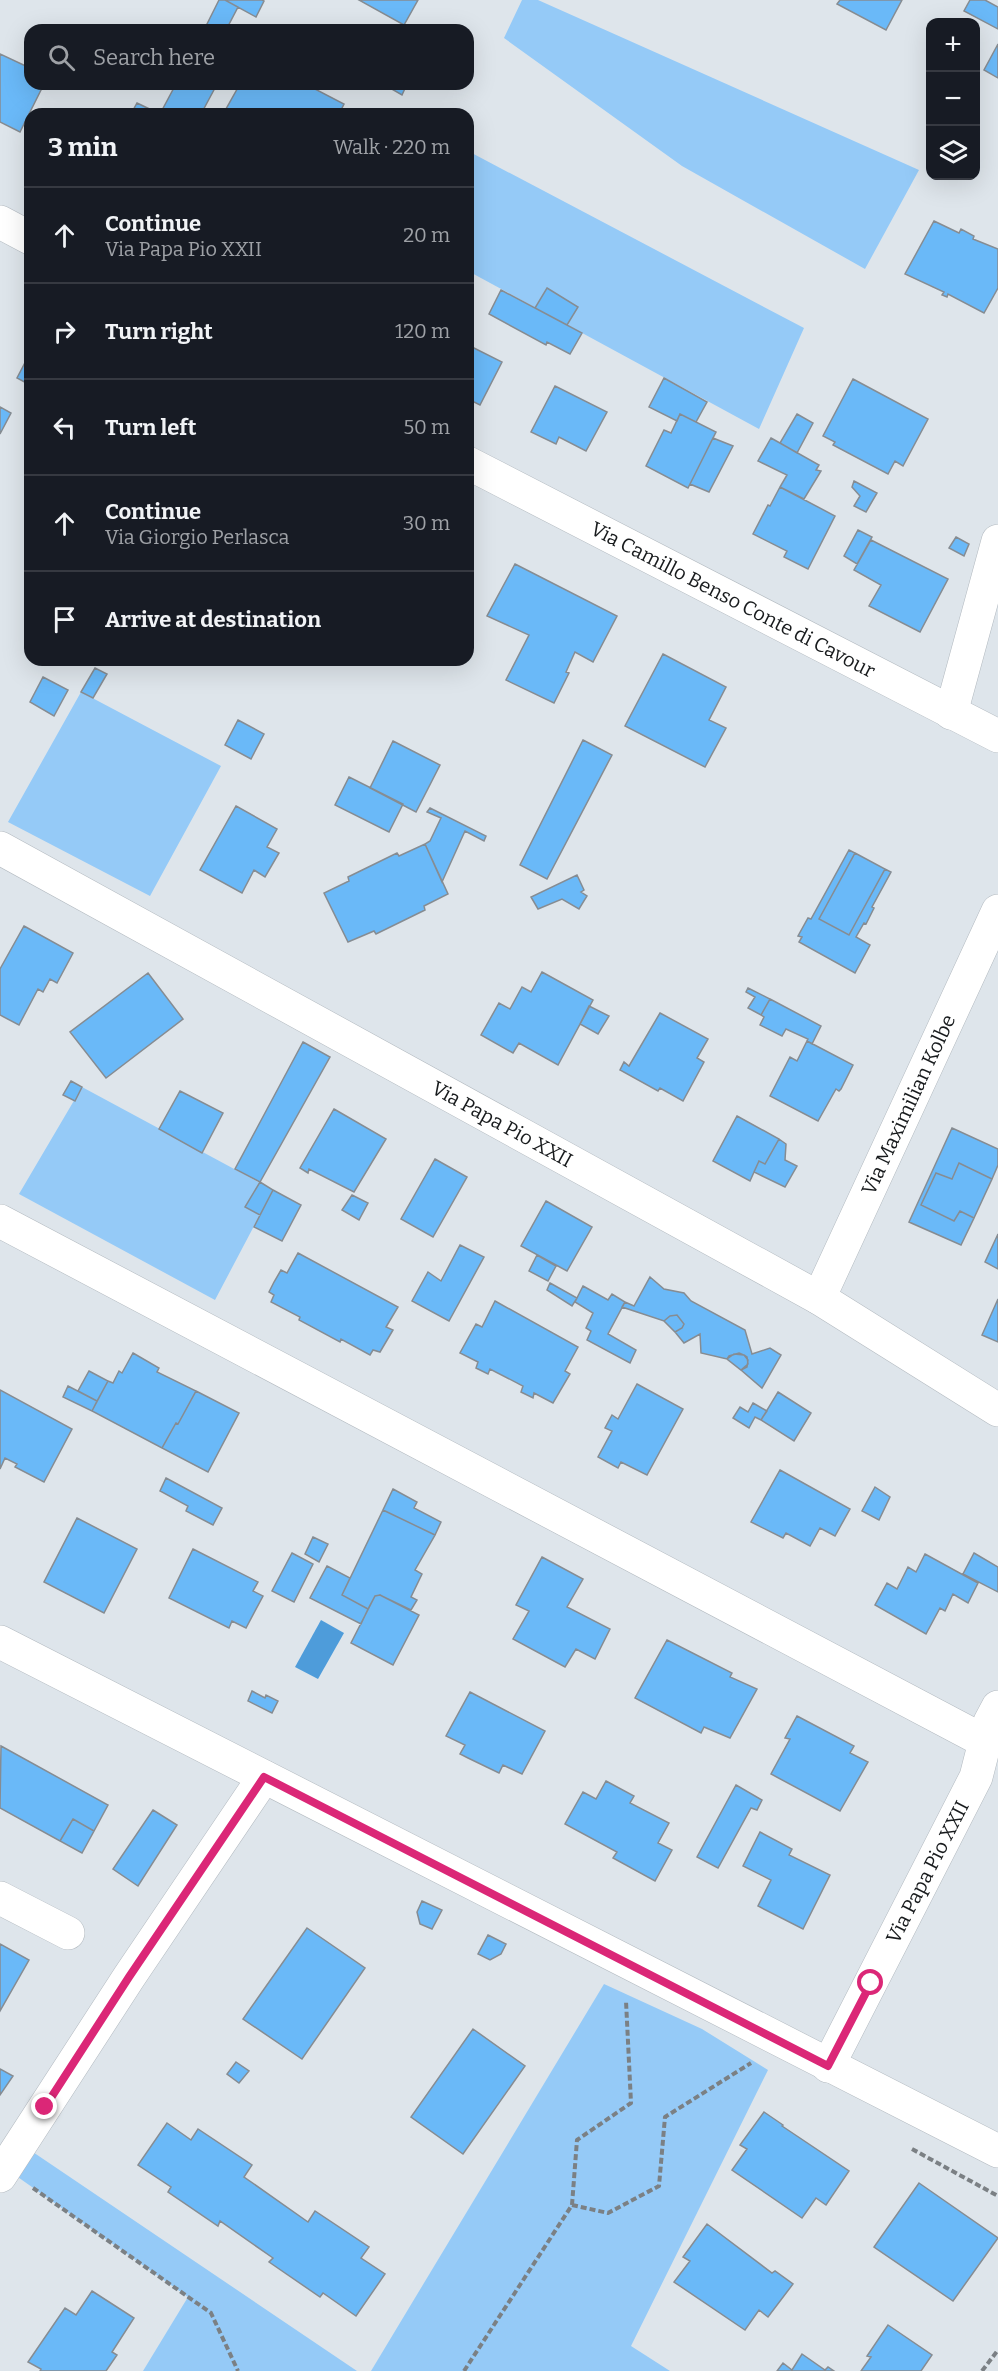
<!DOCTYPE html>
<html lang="en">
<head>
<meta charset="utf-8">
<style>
	:root { --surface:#171b24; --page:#242831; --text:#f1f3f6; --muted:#9ea1a6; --line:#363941 }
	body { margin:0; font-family:Bitter,serif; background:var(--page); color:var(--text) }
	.controls { position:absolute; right:18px; top:18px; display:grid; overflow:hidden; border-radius:12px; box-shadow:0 6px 24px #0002 }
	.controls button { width:54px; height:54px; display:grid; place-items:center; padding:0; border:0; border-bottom:2px solid var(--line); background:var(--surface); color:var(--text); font:30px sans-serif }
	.stop { position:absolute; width:18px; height:18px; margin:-14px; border:4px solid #db2777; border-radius:50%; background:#fff }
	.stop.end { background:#db2777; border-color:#fff; box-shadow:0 2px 6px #0008 }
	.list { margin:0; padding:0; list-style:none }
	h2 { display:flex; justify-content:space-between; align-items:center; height:78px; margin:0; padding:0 24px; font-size:26px }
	h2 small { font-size:20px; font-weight:400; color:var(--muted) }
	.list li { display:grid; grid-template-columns:39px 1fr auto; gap:18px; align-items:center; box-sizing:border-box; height:96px; padding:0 24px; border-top:2px solid var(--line) }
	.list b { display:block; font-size:22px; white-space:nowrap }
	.list p { margin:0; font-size:20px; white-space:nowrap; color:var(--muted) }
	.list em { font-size:20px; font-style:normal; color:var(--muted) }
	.icon { flex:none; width:33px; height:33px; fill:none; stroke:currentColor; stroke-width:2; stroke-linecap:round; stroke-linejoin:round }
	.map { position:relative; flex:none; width:998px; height:2371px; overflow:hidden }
	.search { position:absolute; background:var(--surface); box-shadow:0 6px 24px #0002; left:24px; top:24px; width:450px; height:66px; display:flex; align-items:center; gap:15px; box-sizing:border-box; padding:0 21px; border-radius:18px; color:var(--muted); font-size:22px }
	.panel { position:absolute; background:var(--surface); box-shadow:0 6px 24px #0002; left:24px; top:108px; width:450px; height:558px; border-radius:18px }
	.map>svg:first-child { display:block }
	.green { fill:#95caf7 }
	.water { fill:#4e9cda }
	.building { fill:#6ab9f8; stroke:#868c92; stroke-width:1.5 }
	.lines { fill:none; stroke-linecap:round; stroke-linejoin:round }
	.minor-casing { stroke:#b3bac0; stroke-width:34 }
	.tertiary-casing { stroke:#b3bac0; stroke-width:34 }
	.path { stroke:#7b8084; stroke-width:4; stroke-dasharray:6 3; stroke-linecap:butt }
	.minor { stroke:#fff; stroke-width:33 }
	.tertiary { stroke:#fff; stroke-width:33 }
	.route { stroke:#db2777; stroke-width:8 }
	.labels { text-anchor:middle; stroke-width:6; stroke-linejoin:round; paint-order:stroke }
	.street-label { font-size:20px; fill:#181b1d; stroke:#fff }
</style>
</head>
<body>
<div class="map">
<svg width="998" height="2371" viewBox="0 0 998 2371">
	<rect width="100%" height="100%" fill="#dee5eb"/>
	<path class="green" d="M522,0H538L919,170L865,269L682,166L504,38Z
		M468,151L804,328L759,429L468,271Z
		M81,692L221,766L150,896L8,822Z
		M82,1087L273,1190L215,1300L19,1194Z
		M604,1984L702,2029L768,2070L631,2346L670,2371H371Z
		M21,2144L357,2371H143L188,2297L5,2168Z"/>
	<path class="water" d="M321,1620L344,1633L318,1679L295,1667Z"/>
	<path class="building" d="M219,0H225L238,7L226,30H204Z
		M225,0H262L264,1L256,17Z
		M359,0H418L404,25Z
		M840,0H902L886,30L837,4Z
		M970,0H985L998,7V29L964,11Z
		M998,44V78L984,70Z
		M0,54L30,68V84H44L20,132L0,122Z
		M176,84H211L215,88L201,114H160Z
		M240,84H313L311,87L344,104L339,114H236L226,109Z
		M383,84H407L402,95Z
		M137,103L160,114H131Z
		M934,221L959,233L961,229L974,236L973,239L998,249V288L984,313L948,294L947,297L942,295L944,292L905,274Z
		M547,288L578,307L567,325L535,308Z
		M501,290L582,333L570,354L547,342L546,345L489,314Z
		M468,345L502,362L480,405L468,399Z
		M30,353V385L17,378Z
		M664,378L707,402L696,422L680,414L677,421L649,407Z
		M853,379L928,419L903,466L895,461L888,474L833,445L835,442L823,436Z
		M555,386L607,412L586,451L559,437L556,444L531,432Z
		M0,407L11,413L0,434Z
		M680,414L716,432L688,488L646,466L664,430L671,433Z
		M797,414L813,423L797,453L780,443Z
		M713,438L733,446L709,492L690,484Z
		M771,438L819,465L816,470L821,471L804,499L780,487L787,475L758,461Z
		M854,481L877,493L866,512L854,506L860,496L852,487Z
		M780,487L835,516L808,569L784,557L787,551L753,534L768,505L770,506Z
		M858,530L872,537L857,564L844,556Z
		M956,537L969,544L964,556L949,548Z
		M871,540L948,579L920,632L869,606L881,585L854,570Z
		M515,564L617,616L593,662L575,652L566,672L569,673L554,703L506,680L529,635L487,616Z
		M663,654L726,687L709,720L726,728L705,767L625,726Z
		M95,668L107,674L93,698L81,692Z
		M43,677L68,690L54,716L30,702Z
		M238,720L264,734L251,759L225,745Z
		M583,740L612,755L547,879L520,865Z
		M393,741L440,765L416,812L370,788Z
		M349,777L403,804L389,832L335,805Z
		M236,806L277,829L267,847L279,853L265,877L254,870L242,893L200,870Z
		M430,808L486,836L484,841L465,831L442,882L425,844L430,841L441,818L427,812Z
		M425,844L448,894L424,906L425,910L376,934L374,931L348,942L324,893L349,881L348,877L397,853L399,856Z
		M849,850L855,853L819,919L849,935L885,869L891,872L872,907L874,908L866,924L864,923L856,937L870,945L855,973L799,942L802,937L798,936L808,918L811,919Z
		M855,853L885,869L849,935L819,919Z
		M577,875L584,890L581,892L587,896L579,909L562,899L538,909L531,897Z
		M24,926L73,953L57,983L50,979L43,992L38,989L19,1025L0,1015V969Z
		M542,972L593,1000L558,1065L519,1043L513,1053L481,1035L499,1003L510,1009L522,987L531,992Z
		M148,973L183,1019L106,1078L70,1032Z
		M748,988L770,999L761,1015L748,1008L755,997L746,992Z
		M770,999L821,1026L812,1044L807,1041L808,1039L786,1029L782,1036L760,1025L764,1017L761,1015Z
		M589,1006L609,1016L598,1034L580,1024Z
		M660,1013L708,1039L697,1058L704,1062L683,1101L660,1088L658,1091L620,1070L624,1062L629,1066Z
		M807,1041L853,1065L841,1089L839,1091L836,1089L818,1121L770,1096L790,1057L797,1061Z
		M303,1042L330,1057L260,1182L235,1169Z
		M71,1081L82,1087L75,1101L63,1095Z
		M180,1091L223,1113L202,1153L159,1129Z
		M334,1109L386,1139L354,1192L309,1169L308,1173L300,1168Z
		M737,1116L779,1139L765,1164L759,1161L750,1181L713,1161Z
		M952,1128L998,1149V1165L992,1179L959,1163L952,1179L936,1173L921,1205L954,1221L960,1211L974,1218L961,1245L909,1222Z
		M779,1139L786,1144L785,1160L797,1166L785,1187L754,1172L759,1161L765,1164Z
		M435,1159L467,1177L433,1237L401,1219Z
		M959,1163L992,1179L974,1218L960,1211L954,1221L921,1205L936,1173L952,1179Z
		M260,1182L273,1190L260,1215L245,1207Z
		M273,1190L301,1205L282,1241L254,1227Z
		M352,1195L368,1203L359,1220L342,1210Z
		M546,1201L592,1227L567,1271L521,1246Z
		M998,1234V1269L985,1262Z
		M460,1245L484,1257L449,1321L412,1301L428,1272L441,1281Z
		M298,1253L398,1307L386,1327L393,1330L380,1352L373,1350L370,1355L341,1339L340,1342L299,1320L300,1317L271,1302L274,1295L269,1292L274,1282L281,1270L287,1273Z
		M537,1255L556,1266L548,1281L529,1271Z
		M650,1277L664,1289L684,1293L691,1301L745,1330L752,1354L770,1348L781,1355L762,1388L741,1370L748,1364L747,1357L744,1355L734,1354L727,1359L701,1353L700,1334L684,1343L675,1332L682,1328L684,1324L677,1315L670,1316L664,1321L622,1307L625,1302L634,1306Z
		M550,1283L577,1298L572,1306L547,1290Z
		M583,1286L608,1300L612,1294L625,1302L608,1334L636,1350L630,1363L587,1340L591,1331L586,1328L593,1313L575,1302Z
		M998,1299V1342L982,1335Z
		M495,1301L578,1347L565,1371L570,1374L553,1403L534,1393L533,1398L521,1392L523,1386L490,1369L488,1374L476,1368L478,1362L460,1353L476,1324L482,1327Z
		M677,1315L684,1324L682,1328L675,1332L664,1321L670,1316Z
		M133,1353L159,1368L157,1372L196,1391L178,1424L176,1423L162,1448L92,1411L108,1381L113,1383L119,1371L122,1373Z
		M739,1353L744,1355L748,1360L747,1367L741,1370L727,1359L729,1356Z
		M89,1371L108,1381L97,1401L78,1391Z
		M637,1384L683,1409L647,1475L621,1462L618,1468L598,1457L612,1431L605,1428L612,1415L618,1419Z
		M68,1386L97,1401L92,1411L63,1397Z
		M0,1390L72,1429L44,1482L15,1467L17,1464L5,1458L0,1469Z
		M196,1391L239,1413L208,1472L162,1448L176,1423L178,1424Z
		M778,1392L811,1413L794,1441L761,1420Z
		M753,1403L767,1411L761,1420L755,1417L749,1428L733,1418L740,1407L748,1412Z
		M780,1470L850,1509L835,1536L820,1528L810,1546L786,1533L783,1538L751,1522Z
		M166,1478L222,1508L213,1525L186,1511L188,1506L160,1491Z
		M875,1487L890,1497L879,1520L862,1511Z
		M393,1489L417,1502L414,1508L441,1522L435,1535L383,1510Z
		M383,1510L435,1535L415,1570L422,1574L411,1597L417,1600L411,1610L380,1595L375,1596L368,1609L342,1595Z
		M77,1518L137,1549L104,1613L44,1582Z
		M313,1537L328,1544L319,1562L305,1554Z
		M193,1549L258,1582L253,1591L263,1596L246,1628L232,1621L229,1628L169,1598Z
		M292,1553L313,1564L294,1602L272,1591Z
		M974,1553L998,1567V1592L963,1574Z
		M925,1554L978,1583L968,1603L953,1594L945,1611L940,1608L926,1634L875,1605L887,1583L897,1589L908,1567L916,1572Z
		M542,1557L583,1579L567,1607L610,1629L595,1659L576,1649L565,1667L513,1639L529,1611L516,1605Z
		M327,1566L350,1578L342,1595L368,1609L361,1624L310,1598Z
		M380,1595L419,1615L393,1665L351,1643L375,1596Z
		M667,1640L732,1673L730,1677L757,1689L730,1738L704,1727L701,1733L635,1698Z
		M252,1691L265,1698L266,1695L278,1701L272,1713L248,1701Z
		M470,1692L545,1731L522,1774L503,1765L499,1773L468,1758L460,1754L465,1745L446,1736Z
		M797,1716L854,1746L850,1753L868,1762L840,1811L771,1774L790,1739L785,1738Z
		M1,1746L108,1805L94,1831L73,1819L60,1841L0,1808Z
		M606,1781L634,1796L630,1803L669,1823L658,1843L672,1850L655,1881L613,1858L617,1852L565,1824L583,1792L596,1799Z
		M736,1785L762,1800L757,1810L751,1808L718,1868L697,1857Z
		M153,1810L177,1825L138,1886L113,1869Z
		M73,1819L94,1831L82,1853L60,1841Z
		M760,1832L792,1849L789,1855L830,1875L803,1929L758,1906L771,1880L743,1866Z
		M422,1901L442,1910L432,1929L420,1924L417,1912Z
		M307,1928L365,1968L302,2059L243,2019Z
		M488,1935L506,1944L501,1954L490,1960L478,1954Z
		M0,1944L29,1960L0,2011Z
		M473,2029L525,2066L463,2154L411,2117Z
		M236,2062L249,2071L239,2083L227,2074Z
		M0,2069L13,2076L0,2095Z
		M764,2112L783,2125L782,2126L849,2171L826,2205L816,2198L802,2218L732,2170L747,2149L740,2145Z
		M167,2123L191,2140L198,2129L252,2165L244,2177L308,2222L315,2211L369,2247L361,2258L385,2274L356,2316L323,2293L320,2297L269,2262L273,2258L220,2221L218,2226L168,2192L171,2187L138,2165Z
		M919,2183L998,2238L953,2301L874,2247Z
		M707,2224L772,2273L775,2271L793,2284L768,2317L759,2310L745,2330L674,2282L690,2261L683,2257Z
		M92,2291L134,2318L112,2352L117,2355L106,2371H40L41,2369L28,2362L65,2308L76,2315Z
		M888,2325L932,2355L921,2371H861L871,2357L867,2356Z
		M802,2354L825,2370L828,2367L834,2371H777L783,2363L792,2370Z"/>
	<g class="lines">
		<defs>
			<g id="minor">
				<path d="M951,713L998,541"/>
				<path id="s1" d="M0,848L819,1298L998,1410"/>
				<path d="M0,1221L986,1742"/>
				<path id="s2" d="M819,1298L998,911"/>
				<path d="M0,1642L998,2151"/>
				<path d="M0,1898L68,1933"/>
				<path id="s3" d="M828,2066L976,1777L990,1722L998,1707"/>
				<path d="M0,2176L129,1977L264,1777"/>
			</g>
			<g id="tertiary">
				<path d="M0,222L30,238"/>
				<path id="s4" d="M468,463L998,736"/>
			</g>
		</defs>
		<use href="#minor" class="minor-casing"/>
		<use href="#tertiary" class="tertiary-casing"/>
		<path class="path" d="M912,2149L998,2196
			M33,2188L211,2313L238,2371
			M572,2205L577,2140L631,2103L626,2001
			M464,2371L572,2205L608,2213L659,2186L665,2117L751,2063
			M982,2371L998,2350"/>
		<use href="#minor" class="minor"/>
		<use href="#tertiary" class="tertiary"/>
	</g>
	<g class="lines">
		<path class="route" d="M45,2107L129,1977L264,1777L828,2066L871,1983"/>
	</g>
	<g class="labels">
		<g class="street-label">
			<text dy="7" stroke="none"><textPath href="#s4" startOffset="298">Via Camillo Benso Conte di Cavour</textPath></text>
			<text dy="7" stroke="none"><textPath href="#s2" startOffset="213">Via Maximilian Kolbe</textPath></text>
			<text dy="7" stroke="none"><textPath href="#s1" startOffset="573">Via Papa Pio XXII</textPath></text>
			<text dy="7" stroke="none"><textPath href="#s3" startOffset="218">Via Papa Pio XXII</textPath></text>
		</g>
	</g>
</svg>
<div class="controls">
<button>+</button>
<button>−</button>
<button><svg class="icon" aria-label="layers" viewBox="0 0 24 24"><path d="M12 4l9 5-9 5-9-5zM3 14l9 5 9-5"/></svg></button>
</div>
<div class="stop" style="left:871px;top:1983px"></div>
<div class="stop end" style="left:45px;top:2107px"></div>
<div class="search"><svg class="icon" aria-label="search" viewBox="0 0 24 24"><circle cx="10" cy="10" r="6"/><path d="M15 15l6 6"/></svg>Search here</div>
<section class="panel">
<h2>3 min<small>Walk · 220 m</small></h2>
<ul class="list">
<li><svg class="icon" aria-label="ahead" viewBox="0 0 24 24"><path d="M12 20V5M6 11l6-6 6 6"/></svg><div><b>Continue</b><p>Via Papa Pio XXII</p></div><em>20 m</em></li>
<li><svg class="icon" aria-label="right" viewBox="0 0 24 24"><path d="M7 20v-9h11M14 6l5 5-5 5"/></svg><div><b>Turn right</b></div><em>120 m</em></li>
<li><svg class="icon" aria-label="left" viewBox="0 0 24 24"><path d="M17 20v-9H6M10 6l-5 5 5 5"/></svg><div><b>Turn left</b></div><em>50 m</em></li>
<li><svg class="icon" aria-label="ahead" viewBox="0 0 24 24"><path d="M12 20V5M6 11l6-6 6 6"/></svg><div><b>Continue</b><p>Via Giorgio Perlasca</p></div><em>30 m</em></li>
<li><svg class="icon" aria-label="arrive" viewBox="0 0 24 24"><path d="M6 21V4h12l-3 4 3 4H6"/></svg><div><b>Arrive at destination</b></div></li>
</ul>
</section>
</div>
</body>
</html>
